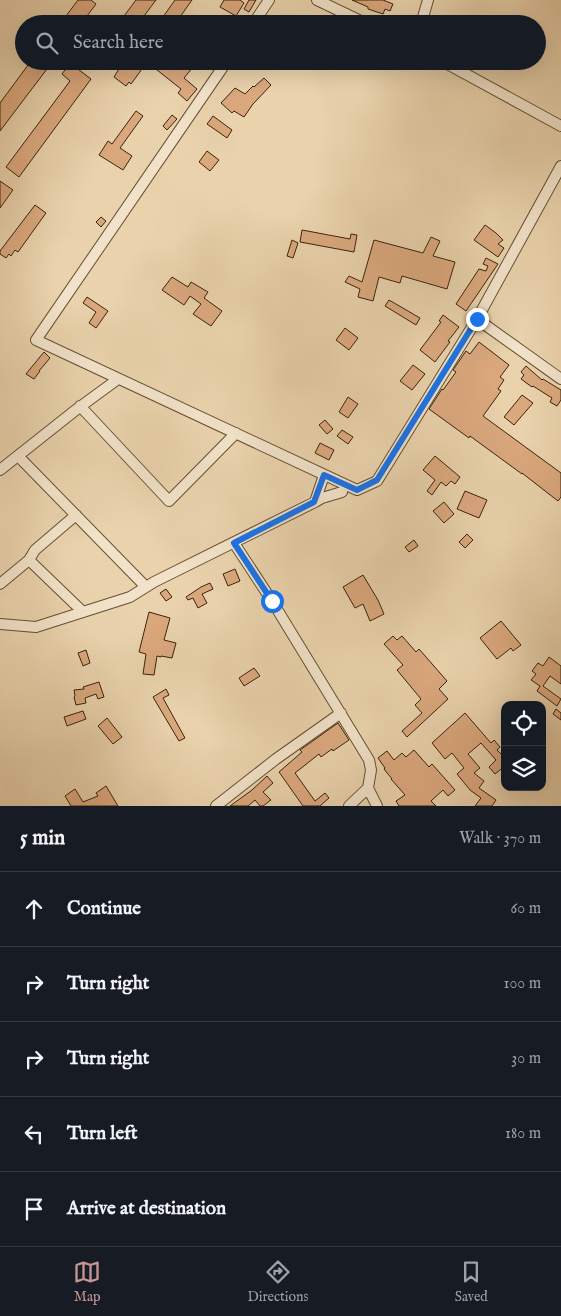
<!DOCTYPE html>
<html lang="en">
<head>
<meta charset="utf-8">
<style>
	:root { --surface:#171b24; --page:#20242c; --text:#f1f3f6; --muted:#9ea1a6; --line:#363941; --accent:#c59692 }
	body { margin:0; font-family:"IM FELL English",serif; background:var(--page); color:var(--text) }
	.controls { position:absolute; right:15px; bottom:15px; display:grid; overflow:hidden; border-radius:10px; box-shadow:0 5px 20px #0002 }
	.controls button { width:45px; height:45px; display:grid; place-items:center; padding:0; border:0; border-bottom:1px solid var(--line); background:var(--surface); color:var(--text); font:25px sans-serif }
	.stop { position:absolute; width:15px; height:15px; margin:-11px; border:4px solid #1a73e8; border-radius:50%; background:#fff }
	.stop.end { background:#1a73e8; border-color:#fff; box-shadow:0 1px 5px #0008 }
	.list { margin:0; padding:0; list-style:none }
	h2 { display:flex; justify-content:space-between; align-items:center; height:65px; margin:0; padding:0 20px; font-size:21px }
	h2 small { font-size:16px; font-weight:400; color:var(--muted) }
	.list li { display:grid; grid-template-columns:32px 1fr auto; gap:15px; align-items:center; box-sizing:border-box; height:75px; padding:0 20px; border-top:1px solid var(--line) }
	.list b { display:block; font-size:19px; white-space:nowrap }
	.list em { font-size:16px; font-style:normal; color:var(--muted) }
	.icon { flex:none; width:28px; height:28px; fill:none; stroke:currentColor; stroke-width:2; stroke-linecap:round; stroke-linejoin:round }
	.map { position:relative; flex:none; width:561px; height:806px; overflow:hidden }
	.search { position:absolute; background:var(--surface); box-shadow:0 5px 20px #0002; left:15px; right:15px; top:15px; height:55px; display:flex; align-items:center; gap:12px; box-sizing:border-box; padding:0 18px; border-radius:28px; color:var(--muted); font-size:19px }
	.sheet { height:440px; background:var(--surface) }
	nav { display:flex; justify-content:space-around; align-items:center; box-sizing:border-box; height:70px; border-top:1px solid var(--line); background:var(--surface); font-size:14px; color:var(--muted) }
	nav a { display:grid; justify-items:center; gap:2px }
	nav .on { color:var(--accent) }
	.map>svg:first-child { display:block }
	.building { fill:#dba87e; stroke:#3a240b }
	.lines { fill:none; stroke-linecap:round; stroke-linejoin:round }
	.minor-casing { stroke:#665033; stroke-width:12 }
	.minor { stroke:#f1e2c9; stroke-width:10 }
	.route { stroke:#1a73e8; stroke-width:6 }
</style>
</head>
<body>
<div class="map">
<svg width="561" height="806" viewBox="0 0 561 806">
	<rect width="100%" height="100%" fill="#e9d2ac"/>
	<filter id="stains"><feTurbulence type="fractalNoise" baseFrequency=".004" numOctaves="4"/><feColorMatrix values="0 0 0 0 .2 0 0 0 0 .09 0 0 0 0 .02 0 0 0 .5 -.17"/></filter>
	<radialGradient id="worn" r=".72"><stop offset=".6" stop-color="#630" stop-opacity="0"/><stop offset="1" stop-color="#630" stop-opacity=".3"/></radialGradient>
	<path class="building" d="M78,0H91L96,4L81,24H60Z
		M136,0H156L138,24H118Z
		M175,0H192L175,24H158Z
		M224,0H240L244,3L236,16L220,7Z
		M249,0H256L249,12L244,9Z
		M352,0H383L393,4L390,11L385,9L383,14L368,9V7Z
		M31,61H53L0,131V103Z
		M131,61H198L184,78L197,89L187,101L178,93L181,89L147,62L131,84L129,82L126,86L114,77L122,64L126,67Z
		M70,63L91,79L19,177L6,167L70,81L62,74Z
		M264,78L271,85L253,104L244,117L234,111L232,113L221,103L235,88L245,94L253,86L254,87Z
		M136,111L143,116L120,148L132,156L123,170L99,155L108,141L112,144Z
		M172,115L177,119L167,130L163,126Z
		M213,116L232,130L227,138L207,124Z
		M207,151L219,160L210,171L199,162Z
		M0,181L13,190L0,208Z
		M35,205L46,213L18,252L15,250L11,256L9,254L6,258L0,254V251Z
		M101,217L106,221L101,227L96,222Z
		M485,225L496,233L503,240L498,244L504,248L498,257L474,240Z
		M302,230L350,239L351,234L357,235L354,252L300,242Z
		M431,237L440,241L433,256L455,262L447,289L402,276L400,283L379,277L373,301L358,297L360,289L345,282L349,276L362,282L374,240L423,253Z
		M292,240L298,243L293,258L287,256Z
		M486,258L498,264L466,311L456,304L479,269L486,271L488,266L483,264Z
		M172,277L188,287L191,282L208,292L204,298L222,311L211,326L193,314L201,304L190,296L184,305L162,290Z
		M87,297L108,311L96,328L89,323L96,312L83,303Z
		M389,300L420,318L416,325L385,306Z
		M443,315L459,327L448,341L450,342L435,362L420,350L441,322L439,321Z
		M345,328L358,338L349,350L336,340Z
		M479,342L509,365L500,377L504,380L498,389L501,391L483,416L561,473V497L558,501L522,473V474L470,436L469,438L429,409L440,392L442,389L443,390L456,372L453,370L466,351L470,354Z
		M44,352L50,358L39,371H40L34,379L26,374Z
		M413,365L425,374L412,390L400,381Z
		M526,366L542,380L543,379L561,390V400L557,406L550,402L552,398L533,386L532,387L521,379L524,375L521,372Z
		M522,395L533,403L514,425L504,417Z
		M348,397L358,404L348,418L339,412Z
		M325,420L333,429L327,434L319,425Z
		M342,430L353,437L348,444L337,436Z
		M320,443L334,450L329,460L315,453Z
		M435,456L460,477L455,484L451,481L446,486L441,482L432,495L427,491L435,480L423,470Z
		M465,491L487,500L479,518L457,509Z
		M444,502L454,514L444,523L433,511Z
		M467,534L473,540L465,548L459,542Z
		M414,540L418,546L409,552L405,547Z
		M235,569L240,581L228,586L223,574Z
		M363,575L378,600L384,614L370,621L363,604L355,608L343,587Z
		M210,583L213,589L202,594L207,603L198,608L193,598L188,600L186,597L201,587Z
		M166,589L172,597L166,601L160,593Z
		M149,612L170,618L164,640L176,643L172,658L161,656V657L157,656L154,675L143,674L146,654L139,652Z
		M501,621L521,645L513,651L511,648L497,659L480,638Z
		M393,636L397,640L402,636L416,652L419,649L447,681L439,689L448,699L407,737L402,731L422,713L415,705L421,699L397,670L403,665L384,644Z
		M86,650L90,663L83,666L78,653Z
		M549,657L561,666V684L550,676L543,686L561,699L557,706L537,691L540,686L531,680L536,674L532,671L538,663L543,666Z
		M254,668L260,676L244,686L239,678Z
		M99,682L104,697L98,699L96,694L85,698L86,703L76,705L74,697L75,696L74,690L84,689L83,687Z
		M166,689L169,695L163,698L185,738L179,741L153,697Z
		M556,709L561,713V720L553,714Z
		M83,711L86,719L67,726L64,717Z
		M465,713L491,743L494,740L500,747L497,750L505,758V766L495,774L489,767L496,760L481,743L468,754L480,768L474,773L484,781L479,788L496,800L492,806H475L481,798L470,790L457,774L464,768L452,753L445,759L432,743Z
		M107,718L122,737L113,744L98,726Z
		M338,723L349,740L333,751L332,749L321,757L319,754L295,773L315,801L325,793L329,798L320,806H303L279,772L302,752L300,750Z
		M414,750L429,767L432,764L455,790L448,796L443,790L431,801L436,806H399L396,801L405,795L391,779H392L384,769L385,768L378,758L387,751L394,760L402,753L406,757Z
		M267,776L273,783L263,792L271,800L263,806H260L255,800L248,806H230L252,790Z
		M106,786L118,806H71L65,796L75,789L83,802L98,796L96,793Z"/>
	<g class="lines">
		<defs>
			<path id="minor" d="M317,0L367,24
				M253,24L269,0
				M421,24L428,0
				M227,61L36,340L357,490L377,481L477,319L561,166
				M442,61L561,126
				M477,319L561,379
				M80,406L169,501L236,433
				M18,456L146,587
				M0,470L77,409L118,379
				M315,502L322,498L342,492
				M234,543L272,601L369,760L371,770L368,788
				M29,560L83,612
				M0,584L29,560L35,550L76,515
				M0,624L36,627L130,597L154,582L315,502L324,475
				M216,806L276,759L341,713
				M349,806L368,788L377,806"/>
		</defs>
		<use href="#minor" class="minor-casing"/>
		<use href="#minor" class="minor"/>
	</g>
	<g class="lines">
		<path class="route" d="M272,601L234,543L314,502L324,475L357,490L377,480L477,319"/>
	</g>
	<rect width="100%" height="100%" filter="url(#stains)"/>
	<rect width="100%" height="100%" fill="url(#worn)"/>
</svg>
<div class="controls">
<button><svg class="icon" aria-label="locate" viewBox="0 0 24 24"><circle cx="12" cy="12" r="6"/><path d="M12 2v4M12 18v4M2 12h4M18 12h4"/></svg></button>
<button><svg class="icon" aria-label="layers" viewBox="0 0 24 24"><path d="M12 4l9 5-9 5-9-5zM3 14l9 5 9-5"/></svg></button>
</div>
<div class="stop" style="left:272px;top:601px"></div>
<div class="stop end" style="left:477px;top:319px"></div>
<div class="search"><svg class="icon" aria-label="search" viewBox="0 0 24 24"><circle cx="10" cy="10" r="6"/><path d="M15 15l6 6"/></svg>Search here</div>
</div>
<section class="sheet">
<h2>5 min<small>Walk · 370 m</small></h2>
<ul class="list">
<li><svg class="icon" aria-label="ahead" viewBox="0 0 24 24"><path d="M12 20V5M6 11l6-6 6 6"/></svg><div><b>Continue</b></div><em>60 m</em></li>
<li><svg class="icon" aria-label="right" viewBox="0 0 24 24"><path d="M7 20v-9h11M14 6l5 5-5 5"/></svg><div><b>Turn right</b></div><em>100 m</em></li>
<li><svg class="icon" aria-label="right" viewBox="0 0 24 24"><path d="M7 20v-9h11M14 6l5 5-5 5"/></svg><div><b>Turn right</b></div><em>30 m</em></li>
<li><svg class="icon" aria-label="left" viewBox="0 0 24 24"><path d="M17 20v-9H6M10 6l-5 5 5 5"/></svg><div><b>Turn left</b></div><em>180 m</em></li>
<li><svg class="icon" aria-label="arrive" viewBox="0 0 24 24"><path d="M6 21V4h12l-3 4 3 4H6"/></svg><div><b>Arrive at destination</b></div></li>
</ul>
</section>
<nav>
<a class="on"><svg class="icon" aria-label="map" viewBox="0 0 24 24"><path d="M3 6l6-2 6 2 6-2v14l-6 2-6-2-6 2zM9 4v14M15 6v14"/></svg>Map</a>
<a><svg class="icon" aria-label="directions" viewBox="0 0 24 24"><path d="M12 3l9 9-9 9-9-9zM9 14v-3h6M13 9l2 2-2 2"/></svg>Directions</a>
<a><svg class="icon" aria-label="saved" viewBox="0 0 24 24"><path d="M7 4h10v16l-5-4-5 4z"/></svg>Saved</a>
</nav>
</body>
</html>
